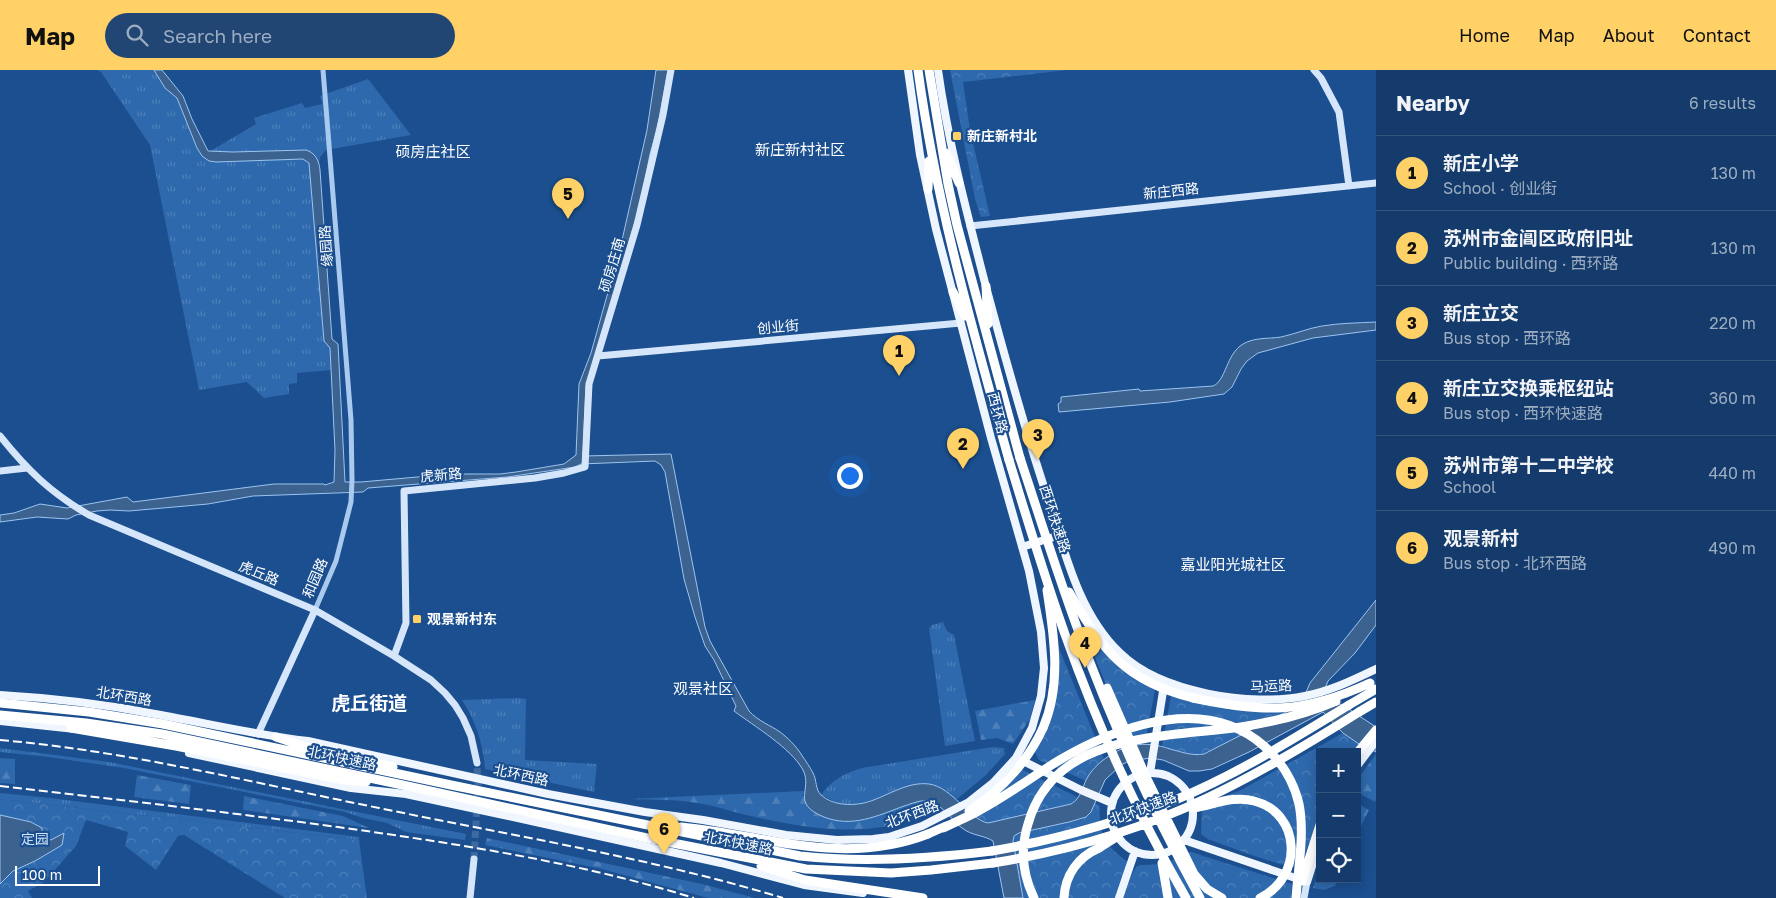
<!DOCTYPE html>
<html lang="en">
<head>
<meta charset="utf-8">
<style>
	:root { --surface:#143b6b; --page:#214673; --text:#f1f3f6; --muted:#9dadc1; --line:#33557e; --accent:#ffd166 }
	body { margin:0; font-family:"Golos Text","Noto Sans SC",sans-serif; background:var(--page); color:var(--text) }
	.controls { position:absolute; right:15px; bottom:15px; display:grid; overflow:hidden; border-radius:0px; box-shadow:0 2px 12px #0003 }
	.controls button { width:45px; height:45px; display:grid; place-items:center; padding:0; border:0; border-bottom:1px solid var(--line); background:var(--surface); color:var(--text); font:25px sans-serif }
	.scale { position:absolute; left:15px; bottom:12px; width:85px; box-sizing:border-box; padding-left:5px; border:2px solid #fff; border-top:0; font-size:14px; line-height:18px; white-space:nowrap; color:#fff; -webkit-text-stroke:4px #1b4f8f; paint-order:stroke }
	.you { position:absolute; left:849px; top:405px; width:18px; height:18px; margin:-12px; border:4px solid #fff; border-radius:50%; background:#1a73e8; box-shadow:0 0 0 8px #1a73e833 }
	.badge { display:grid; place-items:center; width:32px; height:32px; border-radius:50%; background:var(--accent); color:#111; font-size:16px; font-weight:700 }
	.pin { position:absolute; translate:-50% -41px; filter:drop-shadow(0 1px 2px #0008) }
	.pin::after { content:''; position:absolute; top:26px; width:18px; height:15px; background:inherit; clip-path:polygon(0 0,100% 0,50% 100%) }
	.list { margin:0; padding:0; list-style:none }
	h2 { display:flex; justify-content:space-between; align-items:center; height:65px; margin:0; padding:0 20px; font-size:21px }
	h2 small { font-size:16px; font-weight:400; color:var(--muted) }
	.list li { display:grid; grid-template-columns:32px 1fr auto; gap:15px; align-items:center; box-sizing:border-box; height:75px; padding:0 20px; border-top:1px solid var(--line) }
	.list b { display:block; font-size:19px; white-space:nowrap }
	.list p { margin:0; font-size:16px; white-space:nowrap; color:var(--muted) }
	.list em { font-size:16px; font-style:normal; color:var(--muted) }
	.icon { flex:none; width:28px; height:28px; fill:none; stroke:currentColor; stroke-width:2; stroke-linecap:round; stroke-linejoin:round }
	.map { position:relative; flex:none; width:1376px; height:828px; overflow:hidden }
	header { display:flex; align-items:center; gap:30px; box-sizing:border-box; height:70px; padding:0 25px; background:var(--accent); color:#111 }
	header strong { font-size:24px }
	nav { display:flex; gap:28px; margin-inline-start:auto; font-size:18px }
	.search { width:350px; height:45px; background:var(--page); display:flex; align-items:center; gap:12px; box-sizing:border-box; padding:0 18px; border-radius:28px; color:var(--muted); font-size:19px }
	main { display:flex }
	aside { flex:1; background:var(--surface) }
	.map>svg:first-child { display:block }
	.grass { fill:url(#grass-tufts) }
	.forest { fill:url(#forest-firs) }
	.park { fill:url(#park-crowns) }
	.water { fill:#3c6290; stroke:#9cc4f0 }
	.lines { fill:none; stroke-linecap:round; stroke-linejoin:round }
	.secondary-tunnel { stroke:#3d69a0; stroke-width:7; stroke-dasharray:7 3.5; stroke-linecap:butt }
	.street { stroke:#a9c9ee; stroke-width:5 }
	.secondary { stroke:#d6e6fa; stroke-width:7 }
	.primary { stroke:#f0f6ff; stroke-width:8 }
	.highway { stroke:#fff; stroke-width:9 }
	.rail { stroke:#fff; stroke-width:2; stroke-dasharray:9 4; stroke-linecap:butt }
	.highway-bridge { stroke:#fff; stroke-width:9 }
	.poi-dot { fill:#ffd166; stroke:#1b4f8f; stroke-width:2 }
	.labels { text-anchor:middle; stroke-width:4.5; stroke-linejoin:round; paint-order:stroke }
	.poi-label { font-size:14px; font-weight:bold; fill:#fff; stroke:#1b4f8f; text-anchor:start }
	.street-label { font-size:14px; fill:#fff; stroke:#1b4f8f }
	.park-label { font-size:14px; fill:#cfe3fa; stroke:#1b4f8f }
	.neighbourhood-label { font-size:15px; fill:#fff; stroke:#1b4f8f }
	.district-label { font-size:19px; font-weight:bold; fill:#fff; stroke:#1b4f8f }
</style>
</head>
<body>
<header>
<strong>Map</strong>
<div class="search"><svg class="icon" aria-label="search" viewBox="0 0 24 24"><circle cx="10" cy="10" r="6"/><path d="M15 15l6 6"/></svg>Search here</div>
<nav><a>Home</a><a>Map</a><a>About</a><a>Contact</a></nav>
</header>
<main>
<div class="map">
<svg width="1376" height="828" viewBox="0 0 1376 828">
	<defs>
		<pattern id="grass-tufts" width="24" height="20" patternUnits="userSpaceOnUse" patternTransform="scale(1.25)"><rect width="24" height="20" fill="#2e69ad"/><path d="M3 7l-1-3M5 7V3M7 7l1-3M15 17l-1-3M17 17v-4M19 17l1-3" fill="none" stroke="#4d80b9"/></pattern>
		<pattern id="forest-firs" width="22" height="20" patternUnits="userSpaceOnUse" patternTransform="scale(1.25)"><rect width="22" height="20" fill="#2e69ad"/><path d="M5 1l3.5 6h-7zM16 11l3.5 6h-7z" fill="#4d80b9"/></pattern>
		<pattern id="park-crowns" width="20" height="18" patternUnits="userSpaceOnUse" patternTransform="scale(1.25)"><rect width="20" height="18" fill="#2e69ad"/><path d="M2 6a3 3 0 1 1 6 0M12 15a3 3 0 1 1 6 0" fill="none" stroke="#4d80b9"/></pattern>
	</defs>
	<rect width="100%" height="100%" fill="#1b4f8f"/>
	<path class="grass" d="M97,0H154L165,18L177,28L197,78L202,86L256,54L254,48L302,33L305,38L322,34L320,26L368,9L411,65L326,80L320,87L319,93L311,96L332,300L297,303V313L289,314V324L264,328L247,312L199,320L150,75L101,2Z
		M943,552L947,561L954,565L975,671L945,676L929,558L932,555Z
		M519,628L526,629L525,690L597,694L594,722L485,699C483,673 476,652 462,630Z
		M992,677L1004,678L1005,684L985,706L957,729L940,718L932,715L854,735L840,734L821,725C831,710 845,703 862,698Z
		M0,678L109,692L466,764L465,770L406,762L387,753L363,748L345,742L124,698L49,687L0,682Z
		M0,723L50,728L359,767V770L0,729Z"/>
	<path class="forest" d="M1035,630L1030,649L1013,674L997,668L981,670L975,641Z
		M1376,684V729L1375,732L1357,722V710Z
		M0,688L15,689V714L0,713Z
		M137,705L191,715L189,734L134,727Z
		M804,721L803,726L844,752L862,750L920,731H929L939,736C880,773 806,759 742,744C727,740 712,735 697,733C675,729 651,730 629,729Z
		M244,726L343,746L369,758L243,740Z
		M1357,733L1369,740L1357,764Z
		M487,768L702,814L755,828H708L602,799L485,775Z
		M1320,797V809H1338L1335,816L1324,820L1313,818Z"/>
	<path class="park" d="M950,0H1067L963,12L970,60L990,146L981,147L975,129Z
		M1085,562L1120,599L1155,620L1145,673L1130,675Z
		M1056,571L1104,689L1092,700L1086,711L1039,690L1034,680L1042,665Z
		M1171,626L1230,640L1285,643L1207,683C1191,688 1177,681 1162,676Z
		M1343,663L1359,674L1353,682H1320V742L1301,797C1285,799 1227,776 1208,769L1201,764L1202,736L1241,720Z
		M1021,699L1079,728L1074,733L1068,735L991,753C982,753 978,748 972,742Z
		M0,729L359,770L367,828H285L184,765L178,766L156,800L125,776L128,762L86,750L76,776L44,812L28,821L32,828H0Z
		M1095,733L1100,736C1098,763 1106,777 1128,792L1117,828H1023L1013,771L1014,766L1019,763L1082,749L1090,743Z
		M1191,782L1292,814L1291,828H1123L1133,802L1137,796L1142,795L1164,794Z"/>
	<path class="water" d="M154,0H162L183,26L192,49L208,81L233,82L306,80C315,83 319,90 320,100L332,269L338,274L345,412H361L451,404H500L516,402L564,394L576,385L579,314L591,283L620,179L647,60L656,0H668L657,60L650,84L640,135L586,316L583,386L671,384L705,557L710,571L749,641C758,651 770,655 780,662C788,668 796,676 801,684C805,690 810,697 813,703C817,710 815,719 821,725C832,735 850,736 864,733C885,728 906,711 929,714C952,717 970,750 988,753L1071,734C1082,728 1082,715 1089,705C1092,700 1097,695 1102,691C1123,674 1144,670 1170,679C1182,682 1191,686 1204,684L1292,639L1302,632L1310,613L1376,530V555L1355,583L1328,611L1322,626L1319,640L1341,634L1376,657V682L1359,674L1343,663L1323,642L1249,682L1212,699L1199,701H1189L1163,690L1151,688L1129,691L1121,695L1105,710L1091,742L1086,747L1069,752L1019,763L1014,766L1013,771L1023,828H1004L993,771C984,765 972,766 962,758C951,750 941,732 926,731C919,730 911,734 904,736C877,746 852,758 824,747C790,733 813,720 803,700C791,678 754,656 734,641L736,636L714,590L705,576L695,547L684,509L665,402L661,395L655,391L581,394L575,397L507,407L368,418L363,422L253,426L208,434L129,441L110,440L97,441L76,445L68,449L37,447L0,452V445L14,443L40,434L67,438L127,427L133,432L274,414H324L325,415L334,412L335,380L330,278L324,271L309,93L303,89L216,92L209,91L202,86L197,78L177,28L165,18Z
		M1376,252V260L1313,268L1258,283L1247,291L1241,299L1232,317L1224,324L1170,332L1059,342L1058,334L1061,332V327L1139,319L1140,321L1213,316C1226,311 1226,284 1243,274C1255,267 1269,269 1281,267C1295,264 1309,258 1322,256C1340,253 1358,253 1376,252Z
		M0,745L31,752L42,758V766L51,770L64,763L62,775L35,791L13,801L0,814Z"/>
	<g class="lines">
		<path class="secondary-tunnel" d="M474,789L478,717L477,693"/>
		<path class="street" d="M315,540L336,491L351,432L352,410L351,350L323,0"/>
		<path class="secondary" d="M1314,0L1321,8L1339,42L1349,116
			M970,156L1376,113
			M598,286L961,253
			M0,366C27,400 51,423 89,445L315,540L394,586L431,610L445,623L455,635L463,648L471,666L477,693
			M0,401L27,398
			M394,586L406,553L404,421L535,408L564,403L585,397L589,314L637,155L663,45L671,0
			M258,664L315,540
			M470,828L474,789
			M1304,828L1307,812"/>
		<path class="primary" d="M938,0C948,72 967,143 985,213C1004,284 1023,354 1046,423C1064,478 1077,542 1120,583C1161,623 1251,637 1305,626C1331,621 1353,610 1376,599
			M1022,477L1060,465
			M0,625C52,628 104,634 155,644C206,653 256,665 308,671L548,724L645,742L703,750L786,765L837,770L873,769L889,767L922,756L969,732L993,713L1016,688L1032,658L1041,626L1044,598L1041,562L1029,501L991,368L936,159L920,85L908,0
			M0,651L75,659
			M189,683L351,718L406,724L545,754L721,793L804,815L863,823
			M1019,689L1081,720L1112,733
			M1357,696L1376,671
			M1111 744a41 41 0 1 1 82 0a41 41 0 1 1-82 0Z
			M1150,703L1164,615
			M1184,770L1307,812L1320,771
			M1119,828L1135,781"/>
		<path class="highway" d="M918,0C936,133 973,261 1009,390
			M929,0L948,114L957,155L1020,388
			M946,83L959,113
			M928,119L929,91
			M986,216L988,254
			M953,222L965,246
			M1193,628C1264,643 1303,644 1370,613
			M0,633L89,642L163,654L451,715L800,786C864,793 927,789 992,781
			M1349,635L1376,619
			M1359,642L1376,632
			M0,645L86,653L162,664L398,714L647,768L806,799L891,803L931,800L993,793
			M71,658L176,676L344,710L366,712
			M1043,658C1062,614 1054,566 1047,520
			M276,667L306,677L393,697
			M1357,683L1376,660
			M681,757C766,765 843,797 928,764
			M761,796L805,810L923,828
			M1064,828C1065,805 1078,787 1099,778"/>
		<path class="rail" d="M0,670C128,681 254,713 379,738C514,766 651,788 783,828
			M0,716C113,729 226,742 338,757C458,774 578,792 694,828"/>
		<path class="highway-bridge" d="M1020,388C1039,445 1057,503 1078,560C1111,652 1153,742 1200,828
			M1009,390C1027,449 1045,509 1066,567C1098,657 1138,745 1186,828
			M1069,522C1103,581 1125,611 1193,628
			M1107,618L1146,707L1194,804L1207,819L1222,828
			M1193,738C1213,735 1234,725 1254,731C1302,743 1303,808 1260,828
			M969,741C1001,720 1027,693 1043,658
			M943,758C955,752 968,747 980,740C1019,719 1053,690 1094,672C1148,648 1215,633 1264,676C1281,691 1294,712 1299,734C1305,764 1298,798 1296,828
			M928,764L946,756
			M1099,778L1118,766
			M992,781C1054,770 1116,753 1175,730C1236,705 1293,669 1349,635
			M993,793C1066,781 1140,760 1207,728C1260,703 1310,673 1359,642
			M1162,793L1168,828
			M1302,811L1320,755
			M1034,828C1023,805 1020,779 1028,754C1054,661 1165,668 1241,657C1273,652 1306,644 1336,631"/>
	</g>
	<g class="poi-dot">
		<rect x="952" y="61" width="10" height="10" rx="2.5"/>
		<rect x="412" y="544" width="10" height="10" rx="2.5"/>
	</g>
	<g class="labels">
		<g class="poi-label">
			<text x="967" y="71">新庄新村北</text>
			<text x="427" y="554">观景新村东</text>
		</g>
		<g class="street-label">
			<text transform="translate(1171 121) rotate(-6)" y="5">新庄西路</text>
			<text transform="translate(326 176) rotate(-94)" y="5">缘园路</text>
			<text transform="translate(612 195) rotate(-73)" y="5">硕房庄南</text>
			<text transform="translate(778 257) rotate(-5)" y="5">创业街</text>
			<text transform="translate(998 343) rotate(76)" y="5">西环路</text>
			<text transform="translate(441 405) rotate(-5)" y="5">虎新路</text>
			<text transform="translate(1055 449) rotate(72)" y="5">西环快速路</text>
			<text transform="translate(259 503) rotate(23)" y="5">虎丘路</text>
			<text transform="translate(315 508) rotate(-67)" y="5">和园路</text>
			<text transform="translate(1271 616) rotate(-2)" y="5">马运路</text>
			<text transform="translate(124 626) rotate(9)" y="5">北环西路</text>
			<text transform="translate(342 688) rotate(12)" y="5">北环快速路</text>
			<text transform="translate(521 705) rotate(12)" y="5">北环西路</text>
			<text transform="translate(1143 738) rotate(-20)" y="5">北环快速路</text>
			<text transform="translate(912 744) rotate(-20)" y="5">北环西路</text>
			<text transform="translate(738 773) rotate(11)" y="5">北环快速路</text>
		</g>
		<g class="park-label">
			<text x="35" y="774">定园</text>
		</g>
		<g class="neighbourhood-label">
			<text x="800" y="85">新庄新村社区</text>
			<text x="433" y="87">硕房庄社区</text>
			<text x="1233" y="500">嘉业阳光城社区</text>
			<text x="703" y="624">观景社区</text>
		</g>
		<g class="district-label">
			<text x="369" y="640">虎丘街道</text>
		</g>
	</g>
</svg>
<div class="controls">
<button>+</button>
<button>−</button>
<button><svg class="icon" aria-label="locate" viewBox="0 0 24 24"><circle cx="12" cy="12" r="6"/><path d="M12 2v4M12 18v4M2 12h4M18 12h4"/></svg></button>
</div>
<div class="scale">100 m</div>
<div class="you"></div>
<div class="pin badge" style="left:899px;top:306px">1</div>
<div class="pin badge" style="left:963px;top:399px">2</div>
<div class="pin badge" style="left:1038px;top:390px">3</div>
<div class="pin badge" style="left:1085px;top:598px">4</div>
<div class="pin badge" style="left:568px;top:149px">5</div>
<div class="pin badge" style="left:664px;top:784px">6</div>
</div>
<aside>
<h2>Nearby<small>6 results</small></h2>
<ul class="list">
<li><span class="badge">1</span><div><b>新庄小学</b><p>School · 创业街</p></div><em>130 m</em></li>
<li><span class="badge">2</span><div><b>苏州市金阊区政府旧址</b><p>Public building · 西环路</p></div><em>130 m</em></li>
<li><span class="badge">3</span><div><b>新庄立交</b><p>Bus stop · 西环路</p></div><em>220 m</em></li>
<li><span class="badge">4</span><div><b>新庄立交换乘枢纽站</b><p>Bus stop · 西环快速路</p></div><em>360 m</em></li>
<li><span class="badge">5</span><div><b>苏州市第十二中学校</b><p>School</p></div><em>440 m</em></li>
<li><span class="badge">6</span><div><b>观景新村</b><p>Bus stop · 北环西路</p></div><em>490 m</em></li>
</ul>
</aside>
</main>
</body>
</html>
